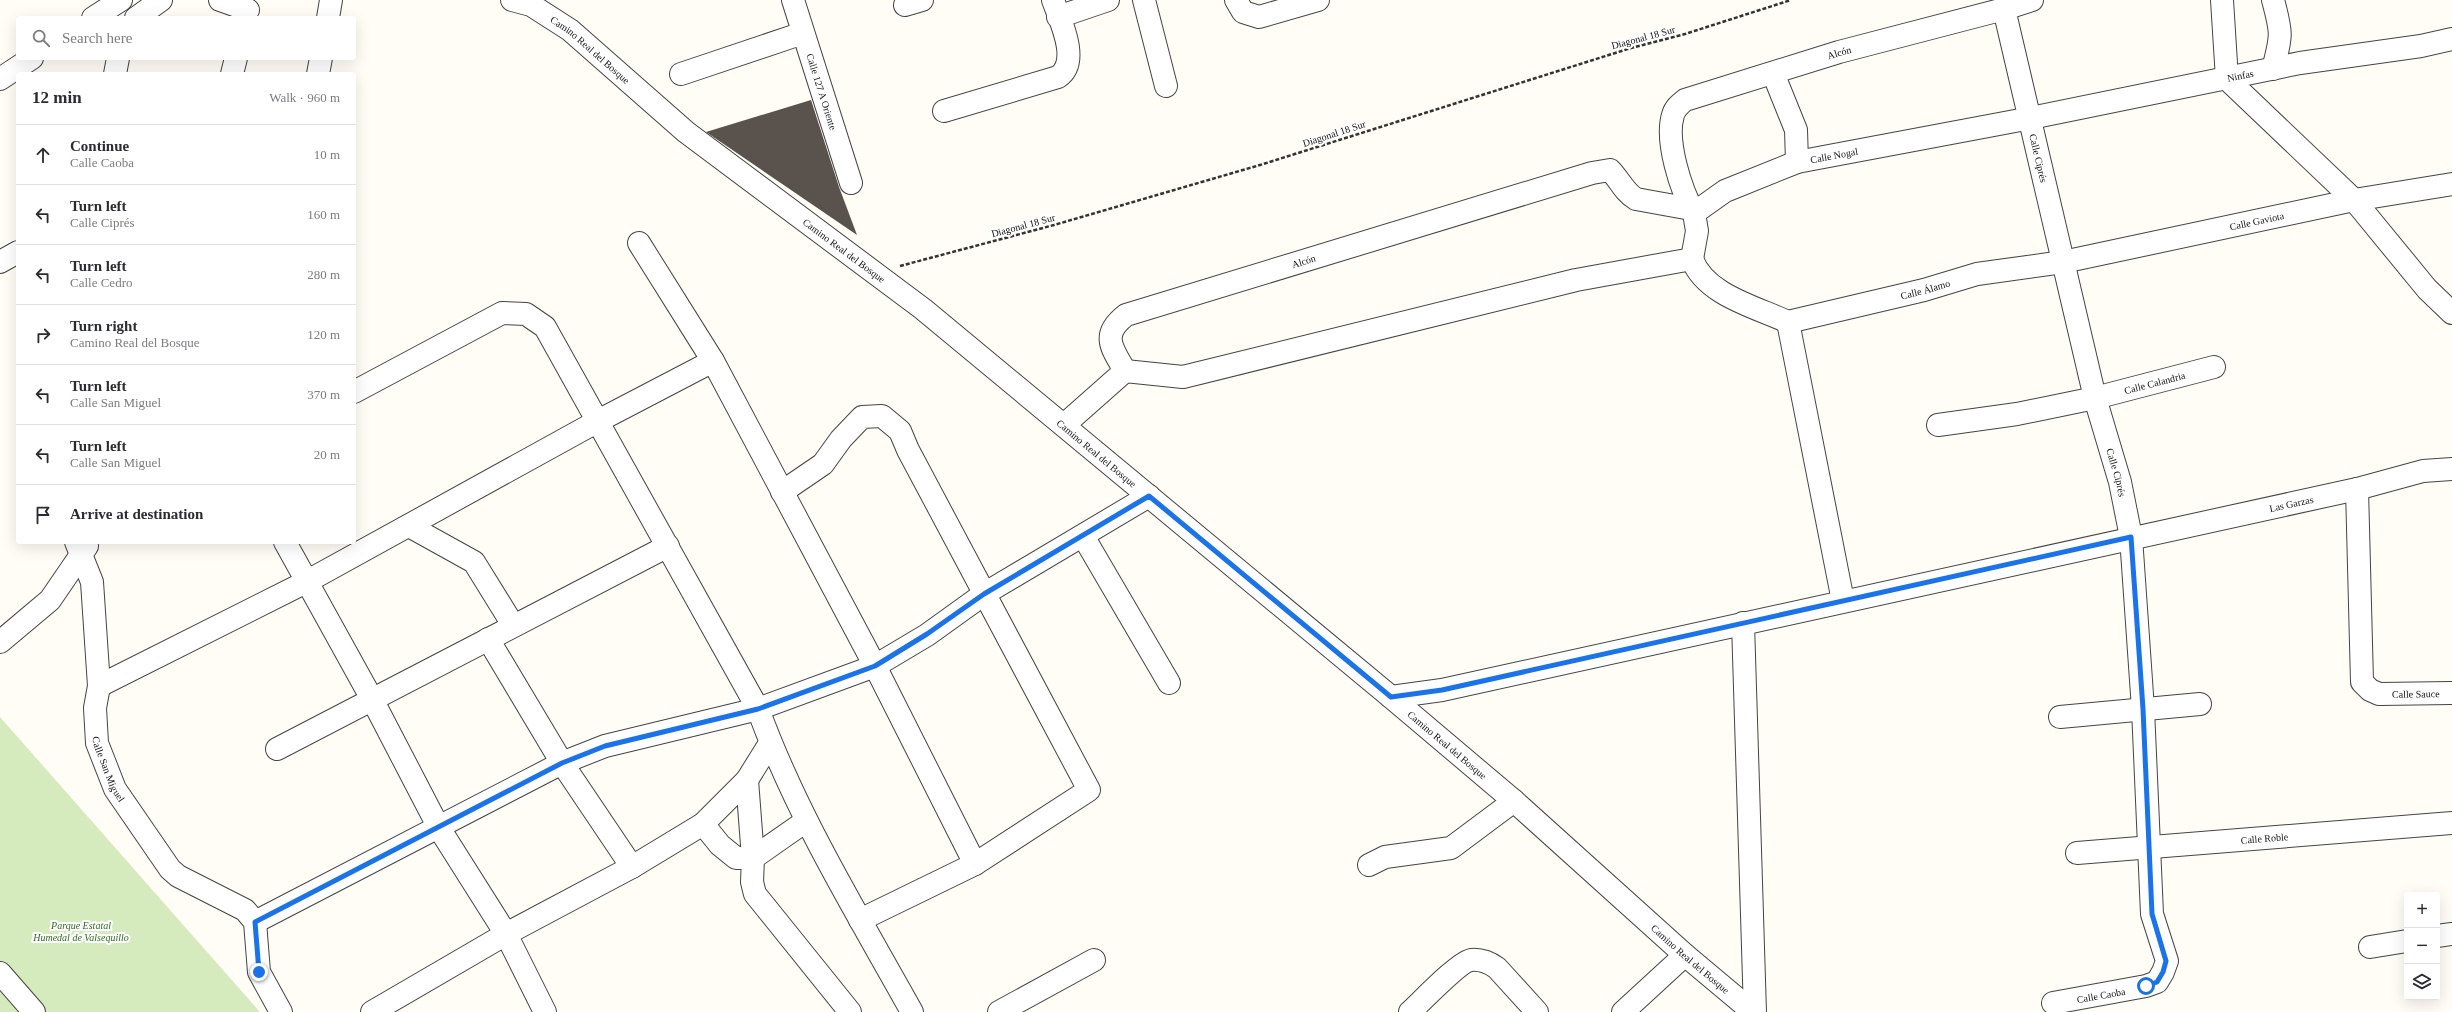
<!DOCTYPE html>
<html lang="en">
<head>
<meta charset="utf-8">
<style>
	:root { --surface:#fff; --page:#f7f7f7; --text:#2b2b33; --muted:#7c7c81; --line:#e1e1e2 }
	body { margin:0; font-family:Georgia,serif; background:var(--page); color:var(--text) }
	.controls { position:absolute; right:12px; bottom:12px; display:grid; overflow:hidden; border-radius:4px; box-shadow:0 4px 16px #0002 }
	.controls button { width:36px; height:36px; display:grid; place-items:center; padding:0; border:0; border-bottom:1px solid var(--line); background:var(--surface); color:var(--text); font:20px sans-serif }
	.stop { position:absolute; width:12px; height:12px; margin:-9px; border:3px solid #1a73e8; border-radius:50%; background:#fff }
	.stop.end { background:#1a73e8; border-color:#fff; box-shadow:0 1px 4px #0008 }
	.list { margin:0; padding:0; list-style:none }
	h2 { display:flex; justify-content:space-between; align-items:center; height:52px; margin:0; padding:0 16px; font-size:17px }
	h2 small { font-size:13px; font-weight:400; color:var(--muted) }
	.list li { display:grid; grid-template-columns:26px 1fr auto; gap:12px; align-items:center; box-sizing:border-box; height:60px; padding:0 16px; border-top:1px solid var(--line) }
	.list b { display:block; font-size:15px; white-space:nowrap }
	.list p { margin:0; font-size:13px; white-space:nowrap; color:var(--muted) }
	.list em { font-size:13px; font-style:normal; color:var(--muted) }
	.icon { flex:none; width:22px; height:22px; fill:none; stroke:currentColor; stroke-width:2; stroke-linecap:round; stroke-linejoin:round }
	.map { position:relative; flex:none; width:2452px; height:1012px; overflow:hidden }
	.search { position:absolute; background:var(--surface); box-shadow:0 4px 16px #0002; left:16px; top:16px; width:340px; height:44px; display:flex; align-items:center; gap:10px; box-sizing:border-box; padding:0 14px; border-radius:4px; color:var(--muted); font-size:15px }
	.panel { position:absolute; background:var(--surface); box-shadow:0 4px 16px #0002; left:16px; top:72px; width:340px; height:472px; border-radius:4px }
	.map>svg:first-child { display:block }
	.green { fill:#d5ebbd }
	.building { fill:#5a524d }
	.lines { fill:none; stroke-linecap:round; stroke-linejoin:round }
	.minor-casing { stroke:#444; stroke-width:24 }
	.path { stroke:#333; stroke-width:2.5; stroke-dasharray:4 2; stroke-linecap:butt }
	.minor { stroke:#fff; stroke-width:22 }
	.route { stroke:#1a73e8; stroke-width:5 }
	.labels { text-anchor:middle; stroke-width:4; stroke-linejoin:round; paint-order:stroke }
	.street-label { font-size:10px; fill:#111; stroke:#fff }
	.park-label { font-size:10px; font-style:italic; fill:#2f6b1f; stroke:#fff }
</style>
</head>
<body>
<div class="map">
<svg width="2452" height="1012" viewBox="0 0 2452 1012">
	<rect width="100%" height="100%" fill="#fffdf5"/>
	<path class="green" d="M0,717L260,1012H0Z"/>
	<path class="building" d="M811,100L839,187L857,235L706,132Z"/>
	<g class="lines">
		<defs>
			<g id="minor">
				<path d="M220,0L248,10"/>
				<path id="s1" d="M512,0L531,5L570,30L686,132L923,309L1391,697L1514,801L1685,955L1753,1012"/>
				<path id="s2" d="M793,0L851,183"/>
				<path d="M1144,0L1166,86"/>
				<path d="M1236,0L1243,12L1259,17L1318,0"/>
				<path d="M2222,0L2227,79L2354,200L2427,289L2452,313"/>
				<path d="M2273,0C2282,33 2282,35 2273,69"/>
				<path d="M905,5L922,0"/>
				<path id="s3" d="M2004,9L2095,398L2120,482L2131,537L2143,709L2152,914L2167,961L2163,972L2157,982L2146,986L2053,1003"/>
				<path d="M1058,17L1108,0"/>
				<path d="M93,18L121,0"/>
				<path d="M136,18L161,0"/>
				<path d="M328,18L331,0"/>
				<path d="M1773,73L1796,130L1797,162"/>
				<path d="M115,74L118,58"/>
				<path d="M232,74L236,58"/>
				<path d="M318,74L321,58"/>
				<path d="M681,74L803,33"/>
				<path d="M0,79L32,58"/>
				<path d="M944,111L1058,77C1081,62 1060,20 1053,0"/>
				<path id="s4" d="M1694,213C1681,190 1665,141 1673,115C1675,108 1680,104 1685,100L1839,52L2004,9L2032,0"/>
				<path d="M639,243L713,361L875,666L975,864"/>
				<path id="s5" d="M1692,259L1697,231L1694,213L1725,191L1797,162L2031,118L2300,63L2421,46L2452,39"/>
				<path d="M1692,259C1705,295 1756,307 1788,322"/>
				<path d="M0,262L18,252"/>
				<path id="s6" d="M1788,322L1924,290L1977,274L2063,262L2354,200L2452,184"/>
				<path d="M1788,322L1843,601"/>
				<path d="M1125,371L1183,377L1576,280L1692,259"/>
				<path d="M354,392L502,313L526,314L545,327L758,709C797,816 857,913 912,1012"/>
				<path id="s7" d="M1064,425L1125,371C1112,348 1100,335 1126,315L1592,173L1610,170C1619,179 1625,193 1636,199L1691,209"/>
				<path id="s8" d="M1938,425L2017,414L2095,398L2214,367"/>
				<path id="s9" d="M2357,489L2362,682L2370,690L2379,694L2452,693"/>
				<path d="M782,492L823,464L841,439L862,417L882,416L900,431L908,450L1089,790L975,864L860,920"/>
				<path d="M409,526L474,562L513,625"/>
				<path d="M1083,536L1169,683"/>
				<path id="s10" d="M76,542L92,582L99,686L95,708L97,743L115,789L170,869L178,876L245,910L255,922L259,972L281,1012"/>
				<path d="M285,542L373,701L439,828L506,934L545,1012"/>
				<path d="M1743,623L1755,1012"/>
				<path d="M488,639L562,763L632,867"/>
				<path d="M0,642L50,600L87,546"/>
				<path d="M99,686L306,582L598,421L713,361"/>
				<path id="s11" d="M1391,697L1442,690L2357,489L2423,471L2452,469"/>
				<path d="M2060,717L2200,704"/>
				<path d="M277,749L668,546"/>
				<path d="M747,780L753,858L752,882L755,894L850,1012"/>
				<path d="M703,824L720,845L736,858H753L806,821"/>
				<path id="s12" d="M2077,853L2452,823"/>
				<path d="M1369,865L1385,857L1451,848L1514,801"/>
				<path d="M255,922L562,763L605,746L758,709L875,666L927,635L984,594L1149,496"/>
				<path d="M2437,936L2452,934"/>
				<path d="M2370,947L2407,941"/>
				<path d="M0,973L34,1012"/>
				<path d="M372,1012L506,934L632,867L703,824L747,780L770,743"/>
				<path d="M999,1012L1094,960"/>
				<path d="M1410,1012C1421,1002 1459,962 1471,960C1481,959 1490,963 1497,968L1537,1012"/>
				<path d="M1623,1012L1685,955"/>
			</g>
		</defs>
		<use href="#minor" class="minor-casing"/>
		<path class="path" d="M900,266L1054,225L1260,165L1631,48L1685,34L1791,0"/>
		<use href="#minor" class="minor"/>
	</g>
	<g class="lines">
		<path class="route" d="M259,972L255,922L562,763L605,746L758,709L875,666L927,634L984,594L1149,496L1391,697L1442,690L2131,537L2143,709L2152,914L2166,961L2163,972L2157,982L2146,986"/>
	</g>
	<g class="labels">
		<g class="street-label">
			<text transform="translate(1643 37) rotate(-15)" y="4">Diagonal 18 Sur</text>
			<text dy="4" stroke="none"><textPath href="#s1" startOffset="94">Camino Real del Bosque</textPath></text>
			<text dy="4" stroke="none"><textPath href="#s4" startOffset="283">Alcón</textPath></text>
			<text dy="4" stroke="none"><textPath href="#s5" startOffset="614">Ninfas</textPath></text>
			<text dy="4" stroke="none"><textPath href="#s2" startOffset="96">Calle 127 A Oriente</textPath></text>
			<text transform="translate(1334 133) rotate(-18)" y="4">Diagonal 18 Sur</text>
			<text dy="4" stroke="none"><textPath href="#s5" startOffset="200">Calle Nogal</textPath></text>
			<text dy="4" stroke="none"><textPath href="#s3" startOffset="153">Calle Ciprés</textPath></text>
			<text dy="4" stroke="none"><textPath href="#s6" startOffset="480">Calle Gaviota</textPath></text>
			<text transform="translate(1023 225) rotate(-15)" y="4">Diagonal 18 Sur</text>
			<text dy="4" stroke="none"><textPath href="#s1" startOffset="418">Camino Real del Bosque</textPath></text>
			<text dy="4" stroke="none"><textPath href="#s7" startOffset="332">Alcón</textPath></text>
			<text dy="4" stroke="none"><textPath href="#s6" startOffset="141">Calle Álamo</textPath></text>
			<text dy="4" stroke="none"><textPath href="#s8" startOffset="221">Calle Calandria</textPath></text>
			<text dy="4" stroke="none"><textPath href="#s1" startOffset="742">Camino Real del Bosque</textPath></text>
			<text dy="4" stroke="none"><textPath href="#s3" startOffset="477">Calle Ciprés</textPath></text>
			<text dy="4" stroke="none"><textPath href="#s11" startOffset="921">Las Garzas</textPath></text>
			<text dy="4" stroke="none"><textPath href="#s9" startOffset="251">Calle Sauce</textPath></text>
			<text dy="4" stroke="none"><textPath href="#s1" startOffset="1198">Camino Real del Bosque</textPath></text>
			<text dy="4" stroke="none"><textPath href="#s10" startOffset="233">Calle San Miguel</textPath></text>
			<text dy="4" stroke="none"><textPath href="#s12" startOffset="188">Calle Roble</textPath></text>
			<text dy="4" stroke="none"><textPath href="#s1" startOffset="1522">Camino Real del Bosque</textPath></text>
			<text transform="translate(2101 995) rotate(-10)" y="4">Calle Caoba</text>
		</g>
		<g class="park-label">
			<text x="81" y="929">Parque Estatal<tspan x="81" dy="12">Humedal de Valsequillo</tspan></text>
		</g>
	</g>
</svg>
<div class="controls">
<button>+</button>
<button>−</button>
<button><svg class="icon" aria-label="layers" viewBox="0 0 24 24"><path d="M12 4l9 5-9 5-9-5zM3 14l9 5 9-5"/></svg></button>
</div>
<div class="stop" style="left:2146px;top:986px"></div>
<div class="stop end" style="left:259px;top:972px"></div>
<div class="search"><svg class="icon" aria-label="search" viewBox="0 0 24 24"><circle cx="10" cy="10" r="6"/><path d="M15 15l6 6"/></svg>Search here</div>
<section class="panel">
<h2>12 min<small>Walk · 960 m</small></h2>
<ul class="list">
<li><svg class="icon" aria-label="ahead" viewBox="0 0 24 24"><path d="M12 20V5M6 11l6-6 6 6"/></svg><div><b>Continue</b><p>Calle Caoba</p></div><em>10 m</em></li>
<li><svg class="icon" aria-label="left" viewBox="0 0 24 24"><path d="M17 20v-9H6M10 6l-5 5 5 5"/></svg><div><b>Turn left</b><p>Calle Ciprés</p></div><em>160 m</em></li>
<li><svg class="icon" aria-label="left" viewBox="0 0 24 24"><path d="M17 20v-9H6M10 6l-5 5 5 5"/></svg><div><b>Turn left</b><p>Calle Cedro</p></div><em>280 m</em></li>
<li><svg class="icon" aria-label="right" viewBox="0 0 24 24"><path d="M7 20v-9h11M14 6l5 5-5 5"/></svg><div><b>Turn right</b><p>Camino Real del Bosque</p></div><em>120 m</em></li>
<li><svg class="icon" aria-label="left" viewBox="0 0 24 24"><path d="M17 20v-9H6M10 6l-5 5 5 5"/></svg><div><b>Turn left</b><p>Calle San Miguel</p></div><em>370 m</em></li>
<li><svg class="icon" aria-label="left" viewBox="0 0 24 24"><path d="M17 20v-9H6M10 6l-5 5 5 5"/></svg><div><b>Turn left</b><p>Calle San Miguel</p></div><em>20 m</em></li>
<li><svg class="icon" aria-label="arrive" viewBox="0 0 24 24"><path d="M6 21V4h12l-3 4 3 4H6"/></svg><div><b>Arrive at destination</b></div></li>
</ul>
</section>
</div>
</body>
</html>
